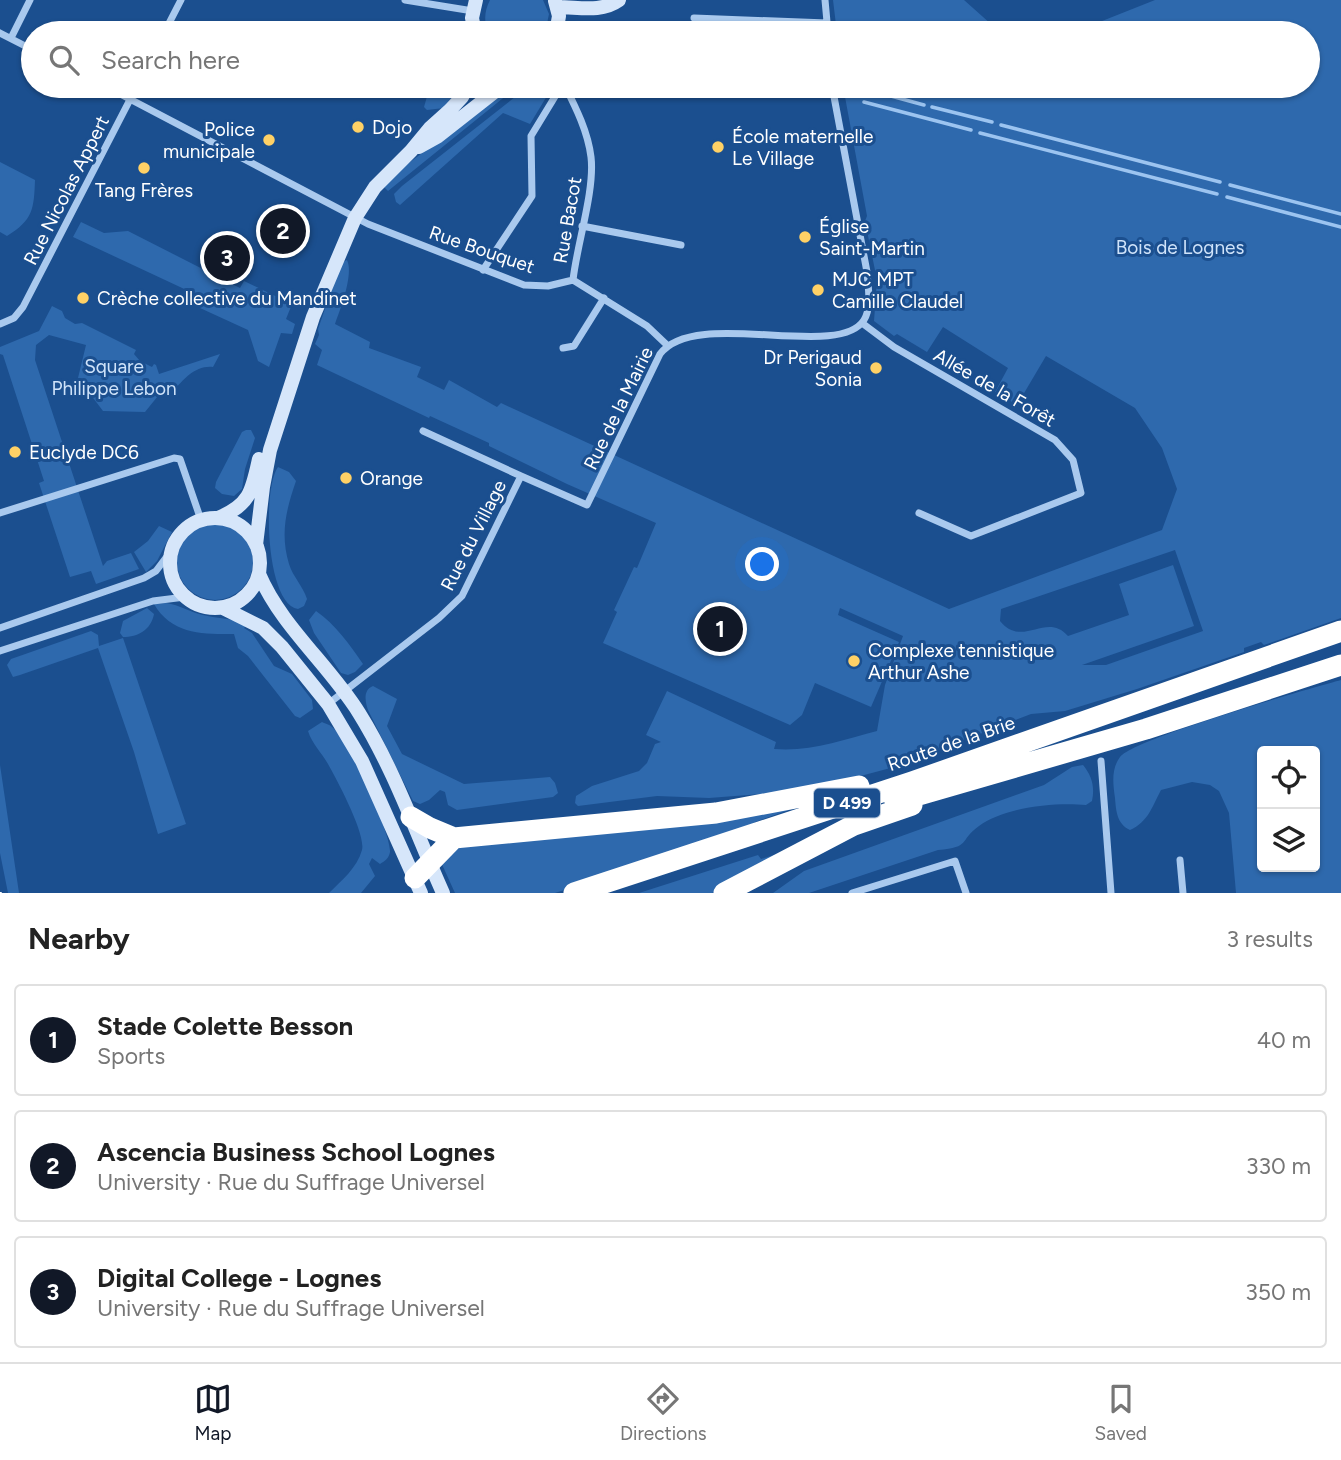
<!DOCTYPE html>
<html lang="en">
<head>
<meta charset="utf-8">
<style>
	:root { --surface:#fff; --page:#f6f6f6; --text:#222; --muted:#767676; --line:#e0e0e0; --accent:#111827 }
	body { margin:0; font-family:Figtree,sans-serif; background:var(--page); color:var(--text) }
	.controls { position:absolute; right:21px; bottom:21px; display:grid; overflow:hidden; border-radius:7px; box-shadow:0 2px 5px #0004 }
	.controls button { width:63px; height:63px; display:grid; place-items:center; padding:0; border:0; border-bottom:2px solid var(--line); background:var(--surface); color:var(--text); font:35px sans-serif }
	.you { position:absolute; left:763px; top:565px; width:24px; height:24px; margin:-18px; border:5px solid #fff; border-radius:50%; background:#1a73e8; box-shadow:0 0 0 10px #1a73e833 }
	.badge { display:grid; place-items:center; width:46px; height:46px; border-radius:50%; background:var(--accent); color:#fff; font-size:23px; font-weight:700 }
	.pin { position:absolute; translate:-50% -50%; border:4px solid #fff; box-shadow:0 2px 7px #0006 }
	.list { margin:0; padding:0; list-style:none }
	h2 { display:flex; justify-content:space-between; align-items:center; height:91px; margin:0; padding:0 28px; font-size:30px }
	h2 small { font-size:23px; font-weight:400; color:var(--muted) }
	.list li { display:grid; grid-template-columns:46px 1fr auto; gap:21px; align-items:center; box-sizing:border-box; height:112px; margin:0 14px 14px; padding:0 14px; border:2px solid var(--line); border-radius:7px }
	.list b { display:block; font-size:26px; white-space:nowrap }
	.list p { margin:0; font-size:23px; white-space:nowrap; color:var(--muted) }
	.list em { font-size:23px; font-style:normal; color:var(--muted) }
	.icon { flex:none; width:38px; height:38px; fill:none; stroke:currentColor; stroke-width:2; stroke-linecap:round; stroke-linejoin:round }
	.map { position:relative; flex:none; width:1341px; height:893px; overflow:hidden }
	.search { position:absolute; background:var(--surface); box-shadow:0 2px 5px #0004; left:21px; right:21px; top:21px; height:77px; display:flex; align-items:center; gap:18px; box-sizing:border-box; padding:0 24px; border-radius:38px; color:var(--muted); font-size:26px }
	.sheet { height:469px; background:var(--surface) }
	nav { display:flex; justify-content:space-around; align-items:center; box-sizing:border-box; height:98px; border-top:2px solid var(--line); background:var(--surface); font-size:19px; color:var(--muted) }
	nav a { display:grid; justify-items:center; gap:4px }
	nav .on { color:var(--accent) }
	.map>svg:first-child { display:block }
	.green { fill:#2e69ad; fill-rule:evenodd }
	.lines { fill:none; stroke-linecap:round; stroke-linejoin:round }
	.stream { stroke:#9cc4f0; stroke-width:3.5 }
	.street { stroke:#a9c9ee; stroke-width:7 }
	.secondary { stroke:#d6e6fa; stroke-width:14 }
	.highway { stroke:#fff; stroke-width:21 }
	.rail { stroke:#fff; stroke-width:3.5; stroke-dasharray:12 5; stroke-linecap:butt }
	.poi-dot { fill:#ffd166; stroke:#1b4f8f; stroke-width:2.5 }
	.labels { text-anchor:middle; stroke-width:6; stroke-linejoin:round; paint-order:stroke }
	.shield { fill:#1b4f8f; stroke:#bbcadd; stroke-width:2 }
	.shield-label { font-size:18px; font-weight:bold; fill:#fff }
	.poi-label { font-size:19px; fill:#fff; stroke:#1b4f8f; text-anchor:start }
	.street-label { font-size:19px; fill:#fff; stroke:#1b4f8f }
	.park-label { font-size:19px; fill:#cfe3fa; stroke:#1b4f8f }
</style>
</head>
<body>
<div class="map">
<svg width="1341" height="893" viewBox="0 0 1341 893">
	<rect width="100%" height="100%" fill="#1b4f8f"/>
	<path class="green" d="M490,0H543L549,14L545,33H488C484,21 484,12 490,0Z
		M833,0H964L1001,33H837Z
		M1155,0H1341V618L1264,645L1261,642L1244,648V652L1137,689L1065,711L1031,714L898,766L853,778L772,793L709,798L657,796L578,806L575,803L576,796L592,786L639,771L647,763L655,744L661,742L646,735L667,691L776,742L774,749C810,752 843,740 877,731L885,685L903,636L840,608L838,615L899,642L871,707L815,683L802,715L790,725L603,643L617,612L614,610L634,567L637,568L656,523L567,484L489,446V443L430,416L429,418L317,365L322,350L315,344L319,335L318,329L341,263L347,260C354,274 340,310 335,324L370,342L369,348L421,367L417,377L444,390L449,380L497,407L501,403L949,609L1162,530L1177,489L1162,448L1135,408L1046,356L1017,405L995,392L1008,368L943,327L927,352L897,334L894,336L874,321L877,280L865,221L867,216L843,86H1308V33H1061L1082,29ZM1175,550L1203,631L1106,665H1082L1194,626L1173,565L1119,584L1129,615L1068,636C1046,611 1023,649 1000,621L1001,609Z
		M430,86H460L444,108L427,110L424,107Z
		M512,86H518L388,191L384,187L406,165Z
		M529,86H553L530,124L503,113L400,205L396,202L394,194L402,186Z
		M0,162L35,180C34,209 33,220 7,236L0,232Z
		M81,222L104,233L128,231L240,288L244,281L292,304L286,319L295,324L292,334L281,333L269,367L258,361L248,330L200,308L195,294L73,237Z
		M52,306L62,311L65,318L75,324L82,323L136,350L134,354L140,361L152,367L154,364L156,365L159,374L220,354L213,367C196,365 183,379 173,392L166,386L145,412L103,411L78,378L86,345L49,335L36,345L35,360L103,566L107,561L131,553L139,569L96,584L91,571L70,577L39,483L44,481L3,355L0,354V347L39,331Z
		M246,430H251L255,438L245,469L242,489L234,496L222,494L215,488L216,482L242,432Z
		M278,467L289,472L296,481C286,510 280,534 289,564C293,577 303,586 307,599L304,606L298,609C266,605 262,489 278,467Z
		M177 562a38 38 0 1 1 76 0a38 38 0 1 1-76 0Z
		M159,526L172,532L157,561L146,572L134,552L148,541Z
		M166,603C180,605 190,612 203,615C219,619 231,618 247,624L244,628L252,633L274,666L292,674L312,700L313,709L300,718L295,716L248,656L238,648L234,634C203,634 172,635 154,604Z
		M147,608L154,614C151,630 138,637 123,637L120,633L123,621Z
		M316,611C335,624 350,645 363,664L355,672L348,675L341,673L314,633L309,620Z
		M91,631L98,635L99,646L123,638L186,824L158,834L134,752L98,648L20,675L13,677L7,665L11,659Z
		M1341,680V893H1236L1229,813L1219,791L1210,785L1192,782L1161,790C1152,807 1148,822 1130,830C1117,824 1116,811 1115,798C1113,784 1111,769 1120,757C1133,739 1308,689 1341,680ZM1315,751V867H1262V751Z
		M373,686L397,699L387,726L402,754L464,784L550,777L555,783L558,793L553,797L457,810L448,805L445,792L440,790L429,800L420,804L413,801L368,710C365,701 363,690 373,686Z
		M322,722C326,724 329,724 332,727C348,739 391,833 390,852C389,858 385,861 380,864L372,858L369,864L375,876L361,893H329C342,880 357,868 362,850C366,834 337,780 328,764C322,753 312,744 308,731Z
		M0,765L19,893H8L0,853Z
		M1083,765C1092,776 1095,787 1092,801L1086,805C1055,802 1005,807 979,826C958,841 972,847 938,850L809,893H773L804,871L1044,785L1072,767Z
		M817,800L755,822L744,830L716,840L555,893H455L440,860L453,847Z
		M793,849L712,893H639L758,855L761,859Z"/>
	<g class="lines">
		<path class="stream" d="M838,27L842,33
			M866,86L869,90L924,105
			M864,102L971,130
			M932,107L992,122
			M1001,125L1220,182
			M980,133L1217,194
			M1230,185L1341,214
			M1227,197L1341,227"/>
		<path class="street" d="M405,0L473,11
			M825,0L828,33
			M694,18L827,23
			M0,33L33,50
			M164,33L181,0
			M11,38L30,0
			M105,86L368,224L524,285L548,286L573,280L647,326L667,345
			M565,86C576,108 588,132 591,157C595,190 577,244 573,280
			M582,226L681,245
			M483,270L532,196L531,136L559,90L564,86
			M862,323L894,347L1055,440L1073,460L1081,493L971,536L919,513
			M0,324L14,318L23,307L137,86
			M563,348L574,346L604,298
			M423,431L521,476
			M0,513L174,458L180,459L201,520
			M0,628L144,578L156,571L171,551
			M0,651L153,601L185,597
			M328,704L439,618L462,596L521,476L587,505L660,354C695,307 838,361 864,320C872,307 868,287 867,272L832,86
			M1101,761L1111,893
			M1180,860L1183,893
			M852,893L955,861L966,893"/>
		<path class="secondary" d="M555,1L559,16L556,33
			M558,7C579,7 601,13 619,0
			M475,33L472,18L476,0
			M419,147L437,137L502,86
			M170 563a45 45 0 1 1 90 0a45 45 0 1 1-90 0Z
			M218,518C250,505 252,491 259,459
			M256,545L263,487L270,450L313,317L355,218L375,187L411,151L430,128L450,110L462,97L468,86
			M259,574C281,626 329,665 359,713C394,769 416,833 443,893
			M223,608L263,628L282,647L328,704L362,761L421,893"/>
		<path class="highway" d="M895,802L1146,729L1341,665
			M411,817L430,828L454,838L716,813L859,786
			M415,878L454,838
			M574,893L912,782L1341,631
			M724,893L854,825L912,805"/>
		<path class="rail" d="M0,892V893"/>
	</g>
	<g class="poi-dot">
		<circle cx="358" cy="127" r="7"/>
		<circle cx="269" cy="140" r="7"/>
		<circle cx="718" cy="147" r="7"/>
		<circle cx="144" cy="168" r="7"/>
		<circle cx="805" cy="237" r="7"/>
		<circle cx="818" cy="290" r="7"/>
		<circle cx="83" cy="298" r="7"/>
		<circle cx="876" cy="368" r="7"/>
		<circle cx="15" cy="452" r="7"/>
		<circle cx="346" cy="478" r="7"/>
		<circle cx="854" cy="661" r="7"/>
	</g>
	<g class="labels">
		<rect class="shield" x="814" y="788.5" width="66" height="29" rx="5"/>
		<g class="shield-label">
			<text x="847" y="809">D 499</text>
		</g>
		<g class="poi-label">
			<text x="372" y="134">Dojo</text>
			<text x="255" y="136" text-anchor="end">Police<tspan x="255" dy="22">municipale</tspan></text>
			<text x="732" y="143">École maternelle<tspan x="732" dy="22">Le Village</tspan></text>
			<text x="144" y="197" text-anchor="middle">Tang Frères</text>
			<text x="819" y="233">Église<tspan x="819" dy="22">Saint-Martin</tspan></text>
			<text x="832" y="286">MJC MPT<tspan x="832" dy="22">Camille Claudel</tspan></text>
			<text x="97" y="305">Crèche collective du Mandinet</text>
			<text x="862" y="364" text-anchor="end">Dr Perigaud<tspan x="862" dy="22">Sonia</tspan></text>
			<text x="29" y="459">Euclyde DC6</text>
			<text x="360" y="485">Orange</text>
			<text x="868" y="657">Complexe tennistique<tspan x="868" dy="22">Arthur Ashe</tspan></text>
		</g>
		<g class="street-label">
			<text transform="translate(66 190) rotate(-63)" y="7">Rue Nicolas Appert</text>
			<text transform="translate(567 220) rotate(-80)" y="7">Rue Bacot</text>
			<text transform="translate(482 249) rotate(19)" y="7">Rue Bouquet</text>
			<text transform="translate(995 387) rotate(30)" y="7">Allée de la Forêt</text>
			<text transform="translate(618 408) rotate(-64)" y="7">Rue de la Mairie</text>
			<text transform="translate(473 535) rotate(-63)" y="7">Rue du Village</text>
			<text transform="translate(951 743) rotate(-19)" y="7">Route de la Brie</text>
		</g>
		<g class="park-label">
			<text x="1180" y="254">Bois de Lognes</text>
			<text x="114" y="373">Square<tspan x="114" dy="22">Philippe Lebon</tspan></text>
		</g>
	</g>
</svg>
<div class="controls">
<button><svg class="icon" aria-label="locate" viewBox="0 0 24 24"><circle cx="12" cy="12" r="6"/><path d="M12 2v4M12 18v4M2 12h4M18 12h4"/></svg></button>
<button><svg class="icon" aria-label="layers" viewBox="0 0 24 24"><path d="M12 4l9 5-9 5-9-5zM3 14l9 5 9-5"/></svg></button>
</div>
<div class="you"></div>
<div class="pin badge" style="left:720px;top:629px">1</div>
<div class="pin badge" style="left:283px;top:231px">2</div>
<div class="pin badge" style="left:227px;top:258px">3</div>
<div class="search"><svg class="icon" aria-label="search" viewBox="0 0 24 24"><circle cx="10" cy="10" r="6"/><path d="M15 15l6 6"/></svg>Search here</div>
</div>
<section class="sheet">
<h2>Nearby<small>3 results</small></h2>
<ul class="list">
<li><span class="badge">1</span><div><b>Stade Colette Besson</b><p>Sports</p></div><em>40 m</em></li>
<li><span class="badge">2</span><div><b>Ascencia Business School Lognes</b><p>University · Rue du Suffrage Universel</p></div><em>330 m</em></li>
<li><span class="badge">3</span><div><b>Digital College - Lognes</b><p>University · Rue du Suffrage Universel</p></div><em>350 m</em></li>
</ul>
</section>
<nav>
<a class="on"><svg class="icon" aria-label="map" viewBox="0 0 24 24"><path d="M3 6l6-2 6 2 6-2v14l-6 2-6-2-6 2zM9 4v14M15 6v14"/></svg>Map</a>
<a><svg class="icon" aria-label="directions" viewBox="0 0 24 24"><path d="M12 3l9 9-9 9-9-9zM9 14v-3h6M13 9l2 2-2 2"/></svg>Directions</a>
<a><svg class="icon" aria-label="saved" viewBox="0 0 24 24"><path d="M7 4h10v16l-5-4-5 4z"/></svg>Saved</a>
</nav>
</body>
</html>
